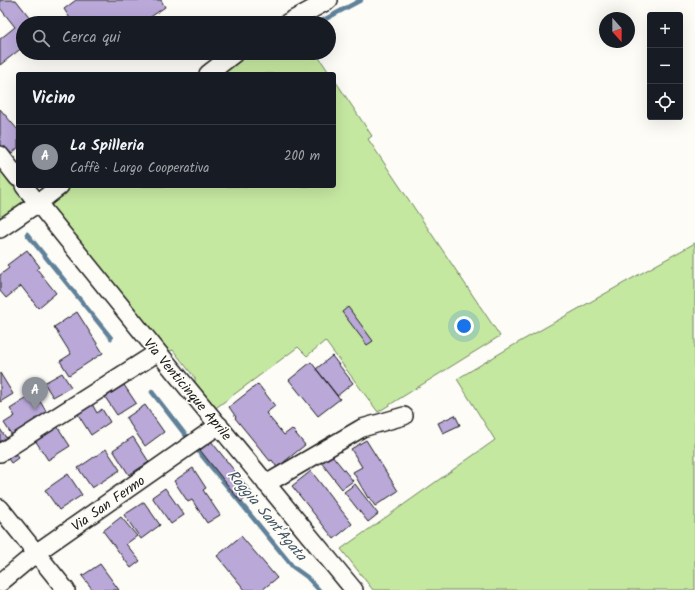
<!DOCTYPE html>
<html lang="it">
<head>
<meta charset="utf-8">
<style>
	:root { --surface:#171b24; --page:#242831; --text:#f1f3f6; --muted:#9ea1a6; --line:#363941; --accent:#8c9099 }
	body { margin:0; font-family:Kalam,sans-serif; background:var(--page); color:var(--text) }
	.controls { position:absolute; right:12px; top:12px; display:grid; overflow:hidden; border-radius:4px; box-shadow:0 4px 16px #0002 }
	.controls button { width:36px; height:36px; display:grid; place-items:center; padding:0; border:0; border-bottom:1px solid var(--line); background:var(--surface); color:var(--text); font:20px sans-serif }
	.compass { position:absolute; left:599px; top:12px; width:36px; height:36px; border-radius:50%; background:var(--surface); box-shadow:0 4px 16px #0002; rotate:159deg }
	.you { position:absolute; left:464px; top:326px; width:14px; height:14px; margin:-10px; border:3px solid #fff; border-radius:50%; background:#1a73e8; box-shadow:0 0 0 6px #1a73e833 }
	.badge { display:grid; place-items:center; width:26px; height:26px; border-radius:50%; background:var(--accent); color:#fff; font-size:13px; font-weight:700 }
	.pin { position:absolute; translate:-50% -33px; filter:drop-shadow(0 1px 2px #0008) }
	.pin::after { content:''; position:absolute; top:21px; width:14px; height:12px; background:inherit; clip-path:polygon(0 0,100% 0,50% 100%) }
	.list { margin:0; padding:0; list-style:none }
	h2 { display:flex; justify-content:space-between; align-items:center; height:52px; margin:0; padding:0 16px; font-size:17px }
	h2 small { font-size:13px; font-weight:400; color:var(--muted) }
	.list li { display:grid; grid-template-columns:26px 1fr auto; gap:12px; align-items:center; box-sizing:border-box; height:64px; padding:0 16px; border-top:1px solid var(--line) }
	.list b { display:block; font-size:15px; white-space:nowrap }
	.list p { margin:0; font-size:13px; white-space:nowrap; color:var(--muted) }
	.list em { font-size:13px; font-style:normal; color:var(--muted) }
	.icon { flex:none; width:22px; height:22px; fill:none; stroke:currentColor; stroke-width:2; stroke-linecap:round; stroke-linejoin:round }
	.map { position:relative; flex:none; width:695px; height:590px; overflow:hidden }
	.search { position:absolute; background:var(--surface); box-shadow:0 4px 16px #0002; left:16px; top:16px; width:320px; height:44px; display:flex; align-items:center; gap:10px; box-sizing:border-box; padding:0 14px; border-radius:22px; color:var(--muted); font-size:15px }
	.panel { position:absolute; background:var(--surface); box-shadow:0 4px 16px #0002; left:16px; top:72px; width:320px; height:116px; border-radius:4px }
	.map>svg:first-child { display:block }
	.green { fill:#c5e8a1; stroke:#70825e }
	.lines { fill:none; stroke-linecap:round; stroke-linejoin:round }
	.stream { stroke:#608199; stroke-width:4.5 }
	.building { fill:#b9a8d8; stroke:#1c1c1c }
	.street-casing { stroke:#1c1c1c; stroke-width:20 }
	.street { stroke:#fdfcf7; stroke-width:17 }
	.labels { text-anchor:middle; stroke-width:3.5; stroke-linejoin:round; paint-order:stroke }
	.street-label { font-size:14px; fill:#1c1c1c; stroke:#fdfcf7 }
	.water-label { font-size:15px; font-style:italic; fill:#445765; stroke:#fdfcf7 }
</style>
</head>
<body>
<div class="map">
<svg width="695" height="590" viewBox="0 0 695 590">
	<rect width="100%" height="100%" fill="#fdfcf7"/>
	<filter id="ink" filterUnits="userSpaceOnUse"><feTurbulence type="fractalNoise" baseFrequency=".025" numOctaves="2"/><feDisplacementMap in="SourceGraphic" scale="8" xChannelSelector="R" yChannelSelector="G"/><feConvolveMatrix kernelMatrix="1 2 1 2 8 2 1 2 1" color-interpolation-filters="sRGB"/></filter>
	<g filter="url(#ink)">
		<path class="green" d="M248,53H316L330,74H219Z
			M334,79L372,136L368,139L500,336L378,412L325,341L307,356L298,347L213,410L195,389V378L173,350L165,352L43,205L69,186H334Z
			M0,157L37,204L0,229Z
			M695,243V590H373L341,549L495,440L457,379L514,345Z"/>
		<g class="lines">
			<path class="stream" d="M318,23L361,0
				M27,234L111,338
				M152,392L187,437
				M199,452L293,567L307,577L319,590"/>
		</g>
		<path class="building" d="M0,0H16L34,23H23V47L0,65V39L15,27L0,8Z
			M76,0H161L165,7L142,23H98L94,18L87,23H73L64,9Z
			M0,109L18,130V148L8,156L0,147Z
			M27,250L40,267L37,269L56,293L38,308L21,286L6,298L0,291V275L9,268L7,265Z
			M348,307L373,341L367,345L342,312Z
			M77,312L103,353L69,375L60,361L71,354L54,327Z
			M332,356L353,383L337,396L316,369Z
			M311,362L340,399L318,416L289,380Z
			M0,373L13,394L0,402Z
			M62,373L71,387L53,397L44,383Z
			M258,384L275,406L266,413L284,435L292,429L305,445L284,462L285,463L278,469L272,460L270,461L253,440L235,418L236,417L229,407Z
			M124,385L136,403L117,415L105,397Z
			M35,393L50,418L15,440L4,423L15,416L10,409Z
			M92,404L97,413L102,409L110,422L91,435L77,413Z
			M145,405L164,432L145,446L126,418Z
			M455,415L460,425L443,433L438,423Z
			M55,423L70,446L48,460L33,437Z
			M0,429L9,442L0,444Z
			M133,437L149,462L129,475L113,450Z
			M366,440L398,491L375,506L369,497L368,498L353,472L362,467L351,449Z
			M211,441L252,493L241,502L200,450Z
			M11,448L18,458L11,463L4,453Z
			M106,449L120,470L92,488L78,468Z
			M331,454L353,481L342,489L320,461Z
			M193,468L206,488L203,490L220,515L207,523L192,500L188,502L174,481Z
			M311,471L352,524L334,539L292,486Z
			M68,474L82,495L59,510L45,490Z
			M355,484L378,514L368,522L344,492Z
			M165,488L184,515L171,524L152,497Z
			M144,502L160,525L141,539L124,515Z
			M121,517L137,536L126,544L140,561L131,568L103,531Z
			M241,536L277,578L262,590H245L217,556Z
			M100,564L119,590H93L82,576Z"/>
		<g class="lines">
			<defs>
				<path id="street" d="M287,23L329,0
					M208,74L235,53
					M0,155L18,178
					M24,186L158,352L354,590
					M0,229L38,203L60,186
					M0,453L158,352
					M266,484L362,428L404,416
					M0,508L66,590
					M0,583L36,553L219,425"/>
			</defs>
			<use href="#street" class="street-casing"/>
			<use href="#street" class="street"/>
		</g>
	</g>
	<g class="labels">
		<g class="street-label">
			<text transform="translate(188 389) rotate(50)" y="5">Via Venticinque Aprile</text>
			<text transform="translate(108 503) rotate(-35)" y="5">Via San Fermo</text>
		</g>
		<g class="water-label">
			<text transform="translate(267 515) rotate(50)" y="5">Roggia Sant'Agata</text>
		</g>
	</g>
</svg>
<div class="controls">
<button>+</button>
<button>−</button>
<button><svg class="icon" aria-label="locate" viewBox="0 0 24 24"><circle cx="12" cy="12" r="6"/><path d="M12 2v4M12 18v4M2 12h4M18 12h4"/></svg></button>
</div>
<svg class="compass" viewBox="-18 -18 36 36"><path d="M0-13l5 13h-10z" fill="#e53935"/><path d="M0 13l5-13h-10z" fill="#9ea1a6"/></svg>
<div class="you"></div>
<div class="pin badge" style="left:35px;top:410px">A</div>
<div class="search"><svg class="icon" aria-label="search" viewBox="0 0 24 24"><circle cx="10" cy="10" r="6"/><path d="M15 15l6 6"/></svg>Cerca qui</div>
<section class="panel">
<h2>Vicino<small></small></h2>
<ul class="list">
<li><span class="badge">A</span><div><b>La Spilleria</b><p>Caffè · Largo Cooperativa</p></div><em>200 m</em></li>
</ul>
</section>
</div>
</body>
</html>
